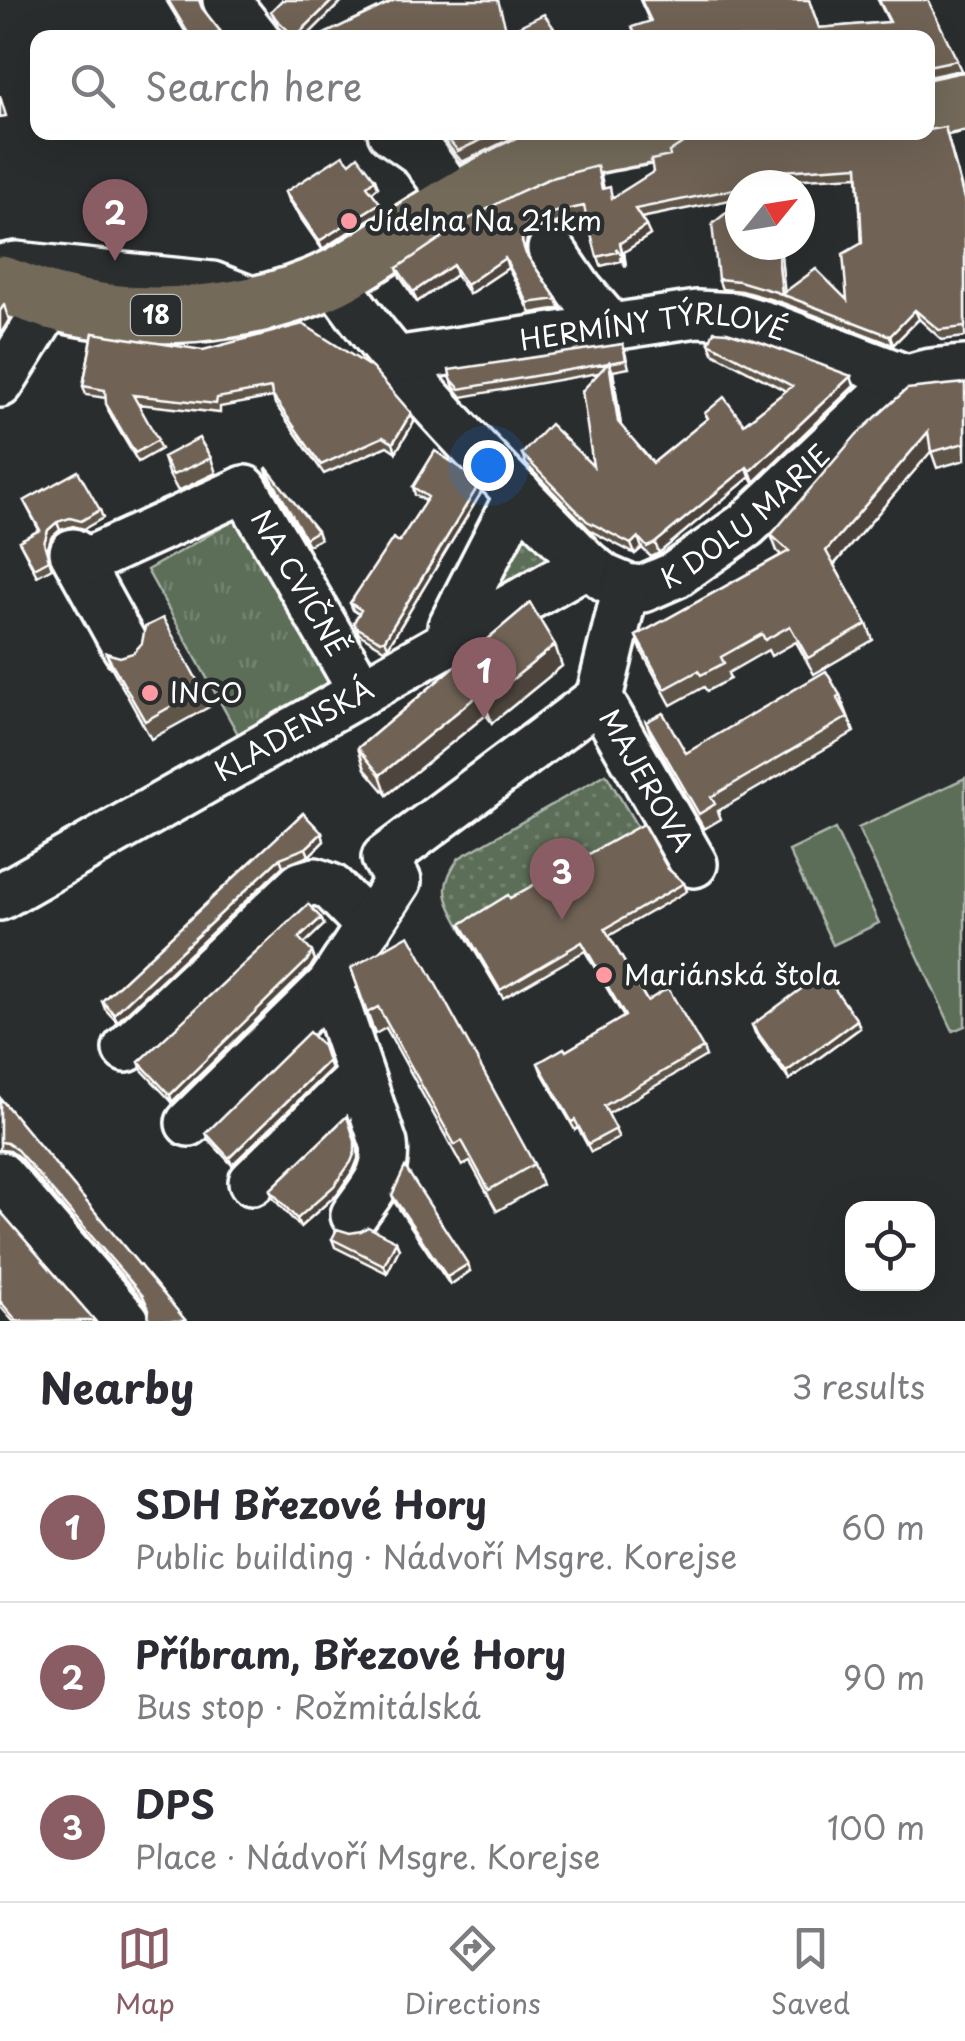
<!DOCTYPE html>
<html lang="en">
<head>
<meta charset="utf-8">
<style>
	:root { --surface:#fff; --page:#f2f2f3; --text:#2b2b33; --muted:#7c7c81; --line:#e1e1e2; --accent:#8a5d65 }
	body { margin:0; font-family:"Playpen Sans",sans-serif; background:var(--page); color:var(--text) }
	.controls { position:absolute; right:30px; bottom:30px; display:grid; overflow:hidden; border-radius:20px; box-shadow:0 10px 40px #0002 }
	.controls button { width:90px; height:90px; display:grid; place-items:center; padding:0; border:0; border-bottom:2px solid var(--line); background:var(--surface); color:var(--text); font:50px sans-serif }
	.compass { position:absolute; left:725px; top:170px; width:90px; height:90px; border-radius:50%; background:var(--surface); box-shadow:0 10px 40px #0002; rotate:60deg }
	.you { position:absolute; left:488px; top:465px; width:35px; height:35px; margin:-25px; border:8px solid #fff; border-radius:50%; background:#1a73e8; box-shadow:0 0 0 15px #1a73e833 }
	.badge { display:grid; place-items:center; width:65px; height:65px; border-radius:50%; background:var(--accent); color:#fff; font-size:32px; font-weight:700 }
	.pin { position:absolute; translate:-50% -82px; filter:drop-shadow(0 2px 5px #0008) }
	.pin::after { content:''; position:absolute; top:52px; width:35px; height:30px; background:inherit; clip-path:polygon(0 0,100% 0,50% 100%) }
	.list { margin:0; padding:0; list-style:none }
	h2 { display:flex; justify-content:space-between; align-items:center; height:130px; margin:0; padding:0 40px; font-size:42px }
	h2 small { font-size:32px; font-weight:400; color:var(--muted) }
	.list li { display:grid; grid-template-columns:65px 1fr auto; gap:30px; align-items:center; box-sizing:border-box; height:150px; padding:0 40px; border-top:2px solid var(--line) }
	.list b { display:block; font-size:38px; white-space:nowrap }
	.list p { margin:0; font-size:32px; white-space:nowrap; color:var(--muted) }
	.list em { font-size:32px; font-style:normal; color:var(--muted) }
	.icon { flex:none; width:55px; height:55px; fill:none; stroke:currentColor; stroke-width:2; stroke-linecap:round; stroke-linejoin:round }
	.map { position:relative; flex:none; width:965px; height:1321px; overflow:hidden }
	.search { position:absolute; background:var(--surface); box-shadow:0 10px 40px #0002; left:30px; right:30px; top:30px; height:110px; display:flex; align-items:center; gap:25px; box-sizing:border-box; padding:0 35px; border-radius:20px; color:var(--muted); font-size:38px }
	.sheet { height:580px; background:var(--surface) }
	nav { display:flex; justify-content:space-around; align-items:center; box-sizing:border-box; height:140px; border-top:2px solid var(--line); background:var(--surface); font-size:28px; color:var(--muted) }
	nav a { display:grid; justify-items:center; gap:5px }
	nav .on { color:var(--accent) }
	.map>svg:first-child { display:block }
	.grass { fill:url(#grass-dots); stroke:#adb6ac; stroke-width:2.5 }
	.park { fill:url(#park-tufts); stroke:#adb6ac; stroke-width:2.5 }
	.pitch { fill:#5b6e58; stroke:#adb6ac; stroke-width:2.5 }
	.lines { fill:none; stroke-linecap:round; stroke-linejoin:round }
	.minor-casing { stroke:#fff; stroke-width:52 }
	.major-casing { stroke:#fff; stroke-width:62 }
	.minor { stroke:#2a2d2e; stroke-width:45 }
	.major { stroke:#736b5a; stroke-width:55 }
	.wall { fill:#5f554a; stroke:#fff; stroke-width:2.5 }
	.shaded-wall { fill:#4e453c; stroke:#fff; stroke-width:2.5 }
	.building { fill:#6f6356; stroke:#fff; stroke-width:2.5 }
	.poi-dot { fill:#ff9aa2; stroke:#2a2d2e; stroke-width:4 }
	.labels { text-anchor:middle; stroke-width:9; stroke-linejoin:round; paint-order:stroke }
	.shield { fill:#2a2d2e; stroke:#bfc0c0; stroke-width:2.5 }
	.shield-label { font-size:25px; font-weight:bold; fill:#fff }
	.poi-label { font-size:28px; fill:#fff; stroke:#2a2d2e; text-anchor:start }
	.street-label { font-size:28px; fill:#fff; stroke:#2a2d2e }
</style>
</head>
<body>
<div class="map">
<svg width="965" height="1321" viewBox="0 0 965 1321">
	<defs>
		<pattern id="grass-dots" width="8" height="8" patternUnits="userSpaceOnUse" patternTransform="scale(2.5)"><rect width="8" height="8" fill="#5b6e58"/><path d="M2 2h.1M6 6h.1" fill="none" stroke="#748471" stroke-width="1.8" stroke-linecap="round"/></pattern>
		<pattern id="park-tufts" width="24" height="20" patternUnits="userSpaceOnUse" patternTransform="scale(2.5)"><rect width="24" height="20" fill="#5b6e58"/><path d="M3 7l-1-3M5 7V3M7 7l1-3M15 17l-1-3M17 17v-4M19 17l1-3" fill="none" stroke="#748471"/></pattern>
	</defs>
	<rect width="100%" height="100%" fill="#2a2d2e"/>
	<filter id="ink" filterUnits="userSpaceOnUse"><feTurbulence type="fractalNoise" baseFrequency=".01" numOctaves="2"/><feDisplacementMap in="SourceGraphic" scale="20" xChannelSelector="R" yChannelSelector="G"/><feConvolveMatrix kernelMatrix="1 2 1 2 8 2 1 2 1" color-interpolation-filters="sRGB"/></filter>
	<g filter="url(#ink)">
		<path class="grass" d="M523,518L551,549L549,564L469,616Z
			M606,774L641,833L510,902L463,931C446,900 437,888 459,858Z"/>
		<path class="park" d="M246,514L343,687L243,743L147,570Z"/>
		<path class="pitch" d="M965,778V1026L953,1031L858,828Z
			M835,829L879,923L833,945L789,851Z"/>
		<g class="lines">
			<defs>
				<g id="minor">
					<path d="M226,0L256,38"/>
					<path d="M391,132L421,153L457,201"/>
					<path d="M551,249L580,291L611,327"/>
					<path d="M0,268L16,265L212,285L259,303"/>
					<path id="s1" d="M333,278C405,383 498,473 587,564L605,578L626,587L643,589L675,575L746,525L890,389C915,371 936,371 965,369"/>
					<path id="s2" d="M395,360L697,314L735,316L772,327L906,378"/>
					<path d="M0,384L52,301"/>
					<path d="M73,552L126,648"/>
					<path id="s3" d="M80,564L245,489L362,692"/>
					<path d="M452,640L451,627L519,494"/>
					<path id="s4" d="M599,698L694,864"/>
					<path id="s5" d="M0,897L587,564"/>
					<path d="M126,1049L301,885L315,881L331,887L369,926"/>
					<path d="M189,1123L330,985"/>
					<path d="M0,1175L126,1321"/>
					<path d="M252,1182L360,1077"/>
					<path d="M354,1215C371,1190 388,1175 384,1144L330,985L398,881L385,858L599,698L626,587"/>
				</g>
				<path id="major" d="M928,109L965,101
					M0,284C17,289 33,296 50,301C139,325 250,318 333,278C354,268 373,254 392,242C435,215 477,187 524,166C567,147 618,141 664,132"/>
			</defs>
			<use href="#minor" class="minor-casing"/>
			<use href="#major" class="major-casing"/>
			<use href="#minor" class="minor"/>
			<use href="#major" class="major"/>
		</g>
		<path class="wall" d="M166,0H199L202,8L223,38H189Z
			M343,0L305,38H290L279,27L271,11Z
			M640,0H809L819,28L889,22L878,0H928L961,70L928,77V38L650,22Z
			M0,95V96L6,116L0,117Z
			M945,127L965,200V337L942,340L919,319L893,345L780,302L742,291L722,289L718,279L740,245H780L784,292L847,300L862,243L858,176L786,180V185H740V198L641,218L650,235L624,252L626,267L620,257L621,261L601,266L589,228L585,227L581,218L583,217L537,227L527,239L525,252L557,299L560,308L531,313L508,268L469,294L456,275L417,302L400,277L397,268L601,176L604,189L613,197L928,132Z
			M437,132H525L462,162Z
			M350,163L375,179L378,187L372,192L382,211L322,249L288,200L285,192Z
			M93,333L411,413L414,422L396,452L387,446L324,474L275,404L273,397L220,407V413L138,404L161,449L138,462L109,413L106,398L86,395L83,386Z
			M709,343L854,386L754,482L750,477L659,553L651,557L642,548L635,554L591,531L526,464L522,454L593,466L598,373L462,397L454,387L451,379L623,344L629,368L613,371L621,426L653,463L707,419L705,413L744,424L786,391L713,353Z
			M965,383V460L937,468L931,451L834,565L867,624L873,640L814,674L796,642L771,656L768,650L728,673L730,679L707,691L704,687L671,705L642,652L636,636L781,555L777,551L771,535Z
			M163,458H211L216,473L178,491L168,473Z
			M266,469L317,531L320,539L308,545L268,477Z
			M413,487L481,493L388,647L384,649L359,634L354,622L359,614L353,610L350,603L399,542L426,501L415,495Z
			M24,501L100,510L103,518L84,529L73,526L60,530L51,538L47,551L52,568L37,576L19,541L39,530Z
			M530,603L562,666L492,723L486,715L387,795L365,769L358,748Z
			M106,653L202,689L209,707L151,739L113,670Z
			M840,695L854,732L718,811L721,819L704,829L652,737L646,722L686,753Z
			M303,813L322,833L324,841L309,856L283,866L117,1022L105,1009L102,1001Z
			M668,869L684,883L687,891L609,936L647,1001L703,1048L706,1056L608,1114L619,1138L591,1152L578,1128L575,1130L541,1071L538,1063L566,1051L624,1017L585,951L503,998L464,933L461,924L510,898Z
			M321,918L324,925L304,943L315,960L310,968L172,1102L142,1070L139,1062Z
			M351,968L534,1164L542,1185L497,1211L470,1162L462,1166L386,1028L375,1034Z
			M857,1020L860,1028L789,1080L755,1033L752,1025Z
			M323,1046L331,1069L232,1165L209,1140L206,1133Z
			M0,1098L186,1321L149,1311L146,1304L20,1158L10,1151L0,1150Z
			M347,1116L358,1149V1159L354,1169L337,1194L300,1227L273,1198L270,1190Z
			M392,1195L470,1271L450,1285L395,1203Z
			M0,1211L95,1321H13L0,1306Z
			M350,1233L396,1241L399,1249L387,1273L335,1247L332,1239Z"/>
		<path class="shaded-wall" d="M333,0H343L305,38L295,37Z
			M220,31L223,38H210Z
			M375,179L378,187L370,194L367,186Z
			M380,203L382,211L322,249L319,241Z
			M533,217L537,227L527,239L525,252L522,242L523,229Z
			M646,226L650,235L624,252L626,267L623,257L620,243Z
			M777,245H780L785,296L782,295Z
			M505,258L508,268L469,294L466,285Z
			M453,265L456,275L417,302L413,292Z
			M4,305L9,320L0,335V311Z
			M915,310L919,319L893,345L890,336Z
			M609,362L613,372L622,433L618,422Z
			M851,376L854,386L754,482L750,471Z
			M411,413L414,422L396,452L393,443Z
			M928,432L934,448L832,567L826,551Z
			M747,467L750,477L659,553L655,543Z
			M478,486L481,493L388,647L385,639Z
			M57,522L60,530L51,538L47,551L52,568L44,543L48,530Z
			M638,537L642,548L635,554L631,544Z
			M555,645L562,666L492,723L484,702Z
			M478,695L486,715L387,795L380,775Z
			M322,833L324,841L309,856L306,848Z
			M280,858L283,866L117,1022L114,1014Z
			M321,918L324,925L302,946L299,938Z
			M312,952L315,960L310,968L172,1102L170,1095Z
			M857,1020L860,1028L789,1080L786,1072Z
			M328,1061L331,1069L232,1165L229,1158Z
			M355,1141L358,1149V1159L354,1169L337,1194L300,1227L297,1219Z
			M396,1241L399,1249L387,1273L384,1265Z
			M468,1264L470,1271L450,1285L447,1277Z"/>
		<path class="building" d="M168,0H199L202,8L220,31L210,38H191Z
			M282,0H333L295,37L276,19L271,11Z
			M395,0H498L507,32L544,14L561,38H449L448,34L441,38H429L426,32L421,38H316Z
			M641,0H809L819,28L890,22L879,0H928L957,60L928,66V38H637L632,27L651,21Z
			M945,127L965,203V327L939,330L915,310L890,336L776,292L739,281L718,279L712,224L740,202V245H777L782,294L816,269L847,300L843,254L862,243L858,166L782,171L783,180L771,182L772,185H762L765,183L740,185V188L635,209L646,226L620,243L623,257L616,248L617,252L597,257L587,218H581L586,215L584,206L533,217L523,229L522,242L526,254L557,299L528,303L505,258L466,285L453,265L413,292L397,268L469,219L517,193L548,179L597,166L602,189L610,187L612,198L653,172L651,160L670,156L669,152L684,142L738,132H928V130Z
			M442,132H498L458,151Z
			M343,155L350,163L358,156L375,179L367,186L380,203L319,241L285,192Z
			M303,324L372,368L411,413L393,443L383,437L321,465L272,395L271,388L217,398L216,404L133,395L158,440L135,453L106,404L105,390L83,386L93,333L203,350Z
			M714,331L727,332L760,342L851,376L750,471L747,467L655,543L647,547L638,537L631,544L587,521L522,454L550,424L593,466L582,391L609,362L618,422L653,463L708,418L705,413L724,397L744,424L792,386L709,343Z
			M623,344L626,360L460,389L451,379L449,370Z
			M965,383V443L931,452L928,432L826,551L867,624L808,658L790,626L765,640L762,634L721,657L724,663L701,675L698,671L665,689L636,636L789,551L771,535L857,434L907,389Z
			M199,438L211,458L173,475L163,457Z
			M435,451L461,468L478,486L385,639L381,641L356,627L354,622L361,610L350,603L393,538L399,542L428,497L413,487Z
			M267,468L317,531L305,538L266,469Z
			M78,471L100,510L81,521L70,518L57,522L48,530L44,543L49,560L34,568L19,541L40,530L24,501Z
			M530,603L555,645L484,702L478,695L380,775L358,748Z
			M163,618L202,689L145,721L106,653L120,657L133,653L142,643L145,627Z
			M826,671L840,695L837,697L848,717L711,797L715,804L699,814L646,722L663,713L686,753Z
			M303,813L322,833L306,848L280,858L114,1014L102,1001Z
			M643,824L668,869L684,883L605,929L647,1001L668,988L703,1048L604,1106L616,1129L588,1144L575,1120L572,1122L538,1063L564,1048L566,1051L625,1016L582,942L500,990L461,924L508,895L510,898Z
			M308,904L321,918L299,938L312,952L307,961L170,1095L139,1062Z
			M409,935L534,1164L489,1190L462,1141L455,1145L378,1007L367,1013L351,968Z
			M823,973L857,1020L786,1072L752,1025Z
			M309,1032L323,1046L328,1061L229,1158L206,1133Z
			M0,1098L186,1321H148L149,1309L143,1296L17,1150L7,1143L0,1142Z
			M347,1116L355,1141V1152L351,1162L334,1186L297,1219L270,1190Z
			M405,1167L468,1264L447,1277L392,1195Z
			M0,1211L95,1321H17L0,1301Z
			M368,1227L396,1241L384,1265L332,1239L337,1229L350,1233L361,1231Z"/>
	</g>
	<g class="poi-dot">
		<circle cx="349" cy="221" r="10"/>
		<circle cx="150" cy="693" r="10"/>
		<circle cx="604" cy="975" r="10"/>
	</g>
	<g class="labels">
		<rect class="shield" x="131" y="295" width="50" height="40" rx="8"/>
		<g class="shield-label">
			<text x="156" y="324">18</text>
		</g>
		<g class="poi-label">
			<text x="369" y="231">Jídelna Na 21.km</text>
			<text x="170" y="703">INCO</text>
			<text x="624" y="985">Mariánská štola</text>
		</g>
		<g class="street-label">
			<text dy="10" stroke="none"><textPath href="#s2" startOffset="262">HERMÍNY TÝRLOVÉ</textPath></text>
			<text dy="10" stroke="none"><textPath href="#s1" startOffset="572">K DOLU MARIE</textPath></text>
			<text dy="10" stroke="none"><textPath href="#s3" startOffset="290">NA CVIČNĚ</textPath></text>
			<text dy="10" stroke="none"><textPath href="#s5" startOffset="338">KLADENSKÁ</textPath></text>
			<text dy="10" stroke="none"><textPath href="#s4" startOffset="95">MAJEROVA</textPath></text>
		</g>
	</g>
</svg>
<div class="controls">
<button><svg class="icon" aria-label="locate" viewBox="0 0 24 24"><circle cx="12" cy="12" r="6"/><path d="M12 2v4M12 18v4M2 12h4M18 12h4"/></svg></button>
</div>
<svg class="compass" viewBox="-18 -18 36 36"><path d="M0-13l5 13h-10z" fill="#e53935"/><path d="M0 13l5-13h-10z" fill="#7c7c81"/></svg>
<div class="you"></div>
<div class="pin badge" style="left:484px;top:719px">1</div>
<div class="pin badge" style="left:115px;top:261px">2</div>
<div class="pin badge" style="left:562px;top:920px">3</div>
<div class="search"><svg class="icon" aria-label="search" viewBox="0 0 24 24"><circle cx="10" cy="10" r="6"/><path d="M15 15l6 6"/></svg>Search here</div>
</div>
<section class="sheet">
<h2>Nearby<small>3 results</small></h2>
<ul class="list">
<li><span class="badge">1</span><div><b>SDH Březové Hory</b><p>Public building · Nádvoří Msgre. Korejse</p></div><em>60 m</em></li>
<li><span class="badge">2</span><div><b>Příbram, Březové Hory</b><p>Bus stop · Rožmitálská</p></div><em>90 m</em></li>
<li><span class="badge">3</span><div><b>DPS</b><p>Place · Nádvoří Msgre. Korejse</p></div><em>100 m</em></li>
</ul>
</section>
<nav>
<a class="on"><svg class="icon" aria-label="map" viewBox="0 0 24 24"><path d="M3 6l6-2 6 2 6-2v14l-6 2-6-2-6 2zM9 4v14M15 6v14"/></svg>Map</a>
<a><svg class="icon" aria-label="directions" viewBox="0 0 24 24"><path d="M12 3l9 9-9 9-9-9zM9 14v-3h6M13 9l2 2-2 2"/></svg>Directions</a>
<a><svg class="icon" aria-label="saved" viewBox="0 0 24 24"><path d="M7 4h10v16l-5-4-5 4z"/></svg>Saved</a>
</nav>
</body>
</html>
